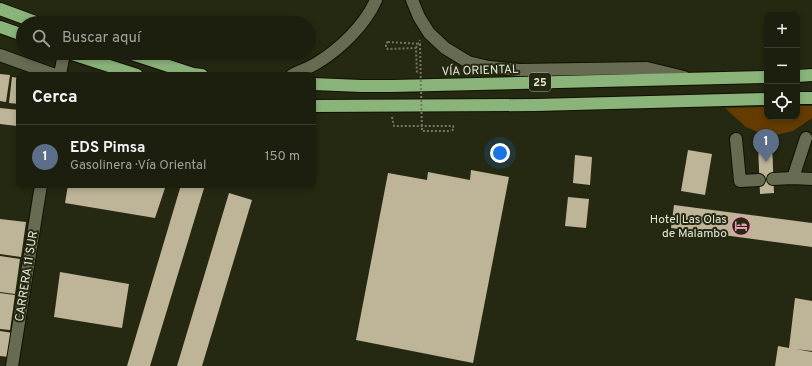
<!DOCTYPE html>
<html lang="es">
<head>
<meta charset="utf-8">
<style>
	:root { --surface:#1c1f0d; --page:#252716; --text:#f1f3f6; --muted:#a0a29d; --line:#3a3d2e; --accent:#f19ab4 }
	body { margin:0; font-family:Overpass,sans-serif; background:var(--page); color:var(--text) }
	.controls { position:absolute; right:12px; top:12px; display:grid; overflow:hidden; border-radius:8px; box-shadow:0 2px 6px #0003 }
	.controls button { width:36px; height:36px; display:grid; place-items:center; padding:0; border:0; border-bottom:1px solid var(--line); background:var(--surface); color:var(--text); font:20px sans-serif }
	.you { position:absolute; left:500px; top:153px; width:14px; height:14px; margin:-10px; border:3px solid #fff; border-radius:50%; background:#1a73e8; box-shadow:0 0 0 6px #1a73e833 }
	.badge { display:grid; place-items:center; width:26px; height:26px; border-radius:50%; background:var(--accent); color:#fff; font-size:13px; font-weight:700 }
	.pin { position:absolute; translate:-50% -33px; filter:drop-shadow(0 1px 2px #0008) }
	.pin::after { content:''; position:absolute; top:21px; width:14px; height:12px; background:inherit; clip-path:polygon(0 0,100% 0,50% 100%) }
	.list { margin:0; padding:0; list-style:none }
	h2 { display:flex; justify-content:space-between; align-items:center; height:52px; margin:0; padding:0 16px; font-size:17px }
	h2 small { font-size:13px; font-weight:400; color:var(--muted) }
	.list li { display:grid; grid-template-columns:26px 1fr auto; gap:12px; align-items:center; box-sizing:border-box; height:64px; padding:0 16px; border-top:1px solid var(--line) }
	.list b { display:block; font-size:15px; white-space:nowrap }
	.list p { margin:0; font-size:13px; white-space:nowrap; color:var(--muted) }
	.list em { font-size:13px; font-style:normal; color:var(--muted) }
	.icon { flex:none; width:22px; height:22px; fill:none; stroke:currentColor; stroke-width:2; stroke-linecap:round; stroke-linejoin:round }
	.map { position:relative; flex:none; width:812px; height:366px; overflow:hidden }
	.search { position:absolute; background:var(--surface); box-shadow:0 2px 6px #0003; left:16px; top:16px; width:300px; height:44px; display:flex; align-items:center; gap:10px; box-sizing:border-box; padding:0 14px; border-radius:22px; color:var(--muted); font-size:15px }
	.panel { position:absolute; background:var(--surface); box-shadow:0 2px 6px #0003; left:16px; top:72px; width:300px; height:116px; border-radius:8px }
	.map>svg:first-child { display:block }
	.green { fill:#643c00 }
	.building { fill:#beb599 }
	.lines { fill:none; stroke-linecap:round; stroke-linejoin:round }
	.minor-casing { stroke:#101100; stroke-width:14 }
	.highway-casing { stroke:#101100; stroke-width:14 }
	.path { stroke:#737661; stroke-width:2; stroke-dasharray:2 2; stroke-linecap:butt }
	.minor { stroke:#676b51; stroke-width:12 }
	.highway { stroke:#8bb47b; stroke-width:12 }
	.path-bridge { stroke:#737661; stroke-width:2; stroke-dasharray:2 2; stroke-linecap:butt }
	.labels { text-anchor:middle; stroke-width:4; stroke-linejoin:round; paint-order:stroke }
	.shield { fill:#262911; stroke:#abae9c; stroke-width:1 }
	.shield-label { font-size:11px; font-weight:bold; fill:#e4e7d8 }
	.street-label { font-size:12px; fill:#e4e7d8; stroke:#262911 }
	.poi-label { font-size:12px; fill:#e4e7d8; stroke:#262911; text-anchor:end }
</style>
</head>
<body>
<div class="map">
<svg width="812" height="366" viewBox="0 0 812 366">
	<rect width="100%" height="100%" fill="#262911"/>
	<path class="green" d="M797,106H812V118L793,131L776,135L760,133L746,127L725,108L767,107V117H797Z"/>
	<path class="building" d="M0,74L10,75L6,102L0,101Z
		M12,77L19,78V104L9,103Z
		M0,108L19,110L17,126L0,124Z
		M772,143L774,193L760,194L758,144Z
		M688,150L712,154L705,195L681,191Z
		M575,155L592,157L590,185L573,183Z
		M471,170L509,177L473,363L356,340L388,173L427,180L428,172L470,180Z
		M68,185H166L155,218L65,203Z
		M181,185H205L150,366H127Z
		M229,193L252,200L202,366H177Z
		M568,197L589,199L586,228L565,226Z
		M674,205L812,223V247L671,228Z
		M0,219L26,222L21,257L0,254Z
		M0,256L20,259L15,294L0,292Z
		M60,272L129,284L122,328L54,317Z
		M0,293L15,295L10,330L0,329Z
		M795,298L812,301V351L796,349L812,352V366H775L778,346L789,348Z
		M0,331L13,333L9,357L0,356Z"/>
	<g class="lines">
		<defs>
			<path id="minor" d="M412,0L419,17L429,33L445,48L468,62L489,67L519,70L647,68L684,77
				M0,55L55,75
				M60,75L64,53
				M292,75C300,71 309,68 317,63C340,49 365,25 376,0
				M736,139L740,181L759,180
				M793,178L812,179
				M773,179L793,178L806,138
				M12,366L41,185"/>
			<path id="highway" d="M0,9L38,23
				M0,27L23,35
				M69,53L137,75
				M129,53L193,74L202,75
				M797,76L812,75
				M313,84L361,86H392L767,77
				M797,98H812
				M313,106L536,105L767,99"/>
		</defs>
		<use href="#minor" class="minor-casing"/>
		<use href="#highway" class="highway-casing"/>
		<path class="path" d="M388,42L386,43V48L388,49L416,48L417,74
			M416,48L420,40
			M392,117L394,126H453L454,129L451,131"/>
		<use href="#minor" class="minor"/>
		<use href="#highway" class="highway"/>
		<path class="path-bridge" d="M388,42L420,44L422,131H451"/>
	</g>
	<defs>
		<symbol id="hotel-ring" viewBox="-11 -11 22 22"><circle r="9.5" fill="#262911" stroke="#f19ab4" stroke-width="1.5"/><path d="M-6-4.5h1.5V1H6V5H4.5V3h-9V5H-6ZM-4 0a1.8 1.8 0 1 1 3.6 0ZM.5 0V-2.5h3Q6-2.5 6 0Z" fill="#f19ab4"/></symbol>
	</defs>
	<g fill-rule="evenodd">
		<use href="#hotel-ring" x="730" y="215" width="22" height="22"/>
	</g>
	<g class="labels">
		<rect class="shield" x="529" y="73" width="22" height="18" rx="3"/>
		<g class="shield-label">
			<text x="540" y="86">25</text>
		</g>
		<g class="street-label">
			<text transform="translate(480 70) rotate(-2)" y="4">VÍA ORIENTAL</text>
			<text transform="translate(26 276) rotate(-81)" y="4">CARRERA 11 SUR</text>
		</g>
		<g class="poi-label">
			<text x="727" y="223">Hotel Las Olas<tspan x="727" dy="14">de Malambo</tspan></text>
		</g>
	</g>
</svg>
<div class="controls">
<button>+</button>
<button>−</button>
<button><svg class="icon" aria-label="locate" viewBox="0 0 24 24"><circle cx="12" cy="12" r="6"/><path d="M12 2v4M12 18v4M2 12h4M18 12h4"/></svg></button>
</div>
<div class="you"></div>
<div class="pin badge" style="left:766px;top:162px;background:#5c6f8a">1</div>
<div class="search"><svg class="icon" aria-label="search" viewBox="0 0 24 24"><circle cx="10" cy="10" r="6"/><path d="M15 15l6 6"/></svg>Buscar aquí</div>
<section class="panel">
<h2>Cerca<small></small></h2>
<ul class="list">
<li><span class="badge" style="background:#5c6f8a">1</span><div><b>EDS Pimsa</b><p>Gasolinera · Vía Oriental</p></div><em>150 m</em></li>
</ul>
</section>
</div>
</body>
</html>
